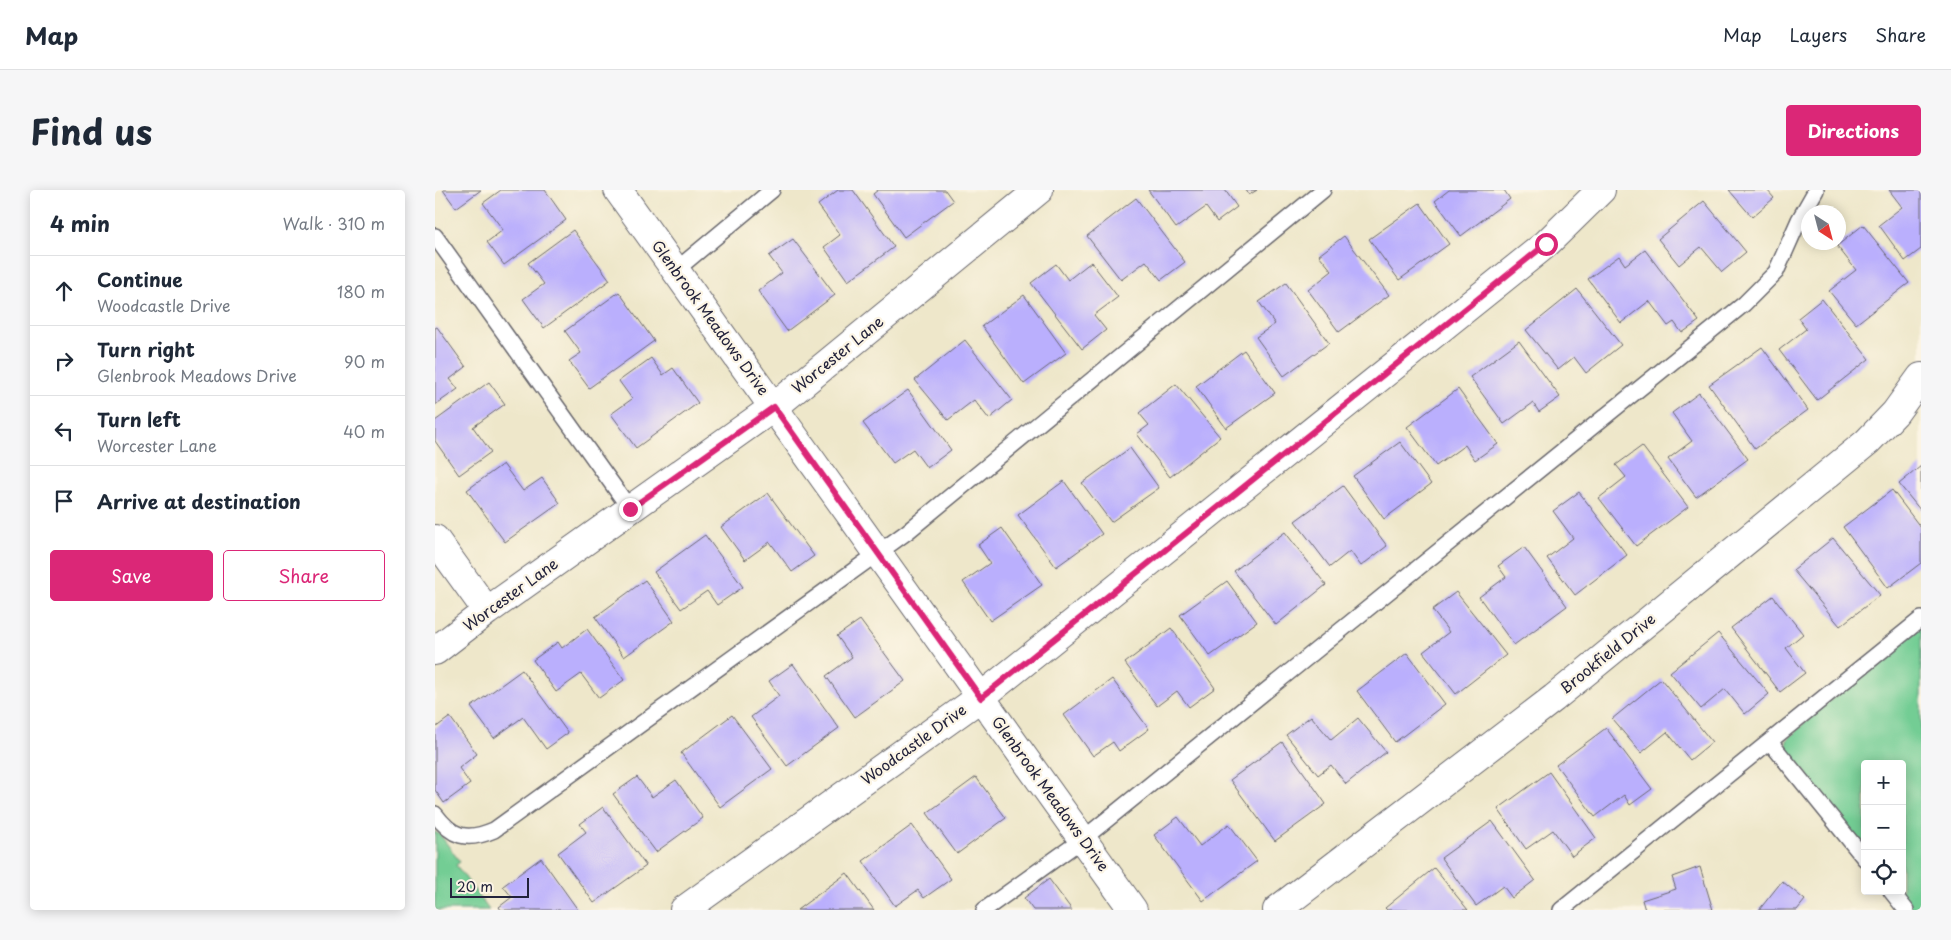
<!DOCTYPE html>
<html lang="en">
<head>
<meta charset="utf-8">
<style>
	:root { --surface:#fff; --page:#f6f6f7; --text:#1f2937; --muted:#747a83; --line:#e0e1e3; --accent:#db2777 }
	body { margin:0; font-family:"Playpen Sans",sans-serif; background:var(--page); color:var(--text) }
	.controls { position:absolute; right:15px; bottom:15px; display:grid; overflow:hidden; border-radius:5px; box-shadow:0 2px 12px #0003 }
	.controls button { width:45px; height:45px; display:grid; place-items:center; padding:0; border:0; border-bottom:1px solid var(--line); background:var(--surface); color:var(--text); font:25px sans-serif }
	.compass { position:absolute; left:1366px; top:15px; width:45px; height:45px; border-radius:50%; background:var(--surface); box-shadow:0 2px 12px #0003; rotate:144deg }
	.scale { position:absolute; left:15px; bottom:12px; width:79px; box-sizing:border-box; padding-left:5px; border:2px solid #22223b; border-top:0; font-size:14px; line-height:18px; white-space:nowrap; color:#22223b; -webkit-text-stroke:4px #fcf5e5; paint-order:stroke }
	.stop { position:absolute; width:15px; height:15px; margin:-11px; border:4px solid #db2777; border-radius:50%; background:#fff }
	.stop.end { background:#db2777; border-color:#fff; box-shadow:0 1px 5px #0008 }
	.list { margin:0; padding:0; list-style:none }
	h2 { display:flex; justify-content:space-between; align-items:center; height:65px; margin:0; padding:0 20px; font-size:21px }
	h2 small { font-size:16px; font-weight:400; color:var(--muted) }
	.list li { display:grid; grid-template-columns:32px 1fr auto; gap:15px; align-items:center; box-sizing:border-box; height:70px; padding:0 20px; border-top:1px solid var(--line) }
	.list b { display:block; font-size:19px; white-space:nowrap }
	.list p { margin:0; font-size:16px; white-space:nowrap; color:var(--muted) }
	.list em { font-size:16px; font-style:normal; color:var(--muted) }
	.actions { display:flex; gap:10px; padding:15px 20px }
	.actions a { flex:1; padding:11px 0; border:1px solid var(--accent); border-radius:5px; text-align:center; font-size:18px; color:var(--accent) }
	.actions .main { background:var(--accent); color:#fff }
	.icon { flex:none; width:28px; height:28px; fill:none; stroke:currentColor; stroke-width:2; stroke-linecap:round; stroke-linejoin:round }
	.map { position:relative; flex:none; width:1486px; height:720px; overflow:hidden; border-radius:5px }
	header { display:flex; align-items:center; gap:30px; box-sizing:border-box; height:70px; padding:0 25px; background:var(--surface); border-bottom:1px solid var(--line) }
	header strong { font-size:24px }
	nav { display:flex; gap:28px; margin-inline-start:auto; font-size:18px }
	.intro { display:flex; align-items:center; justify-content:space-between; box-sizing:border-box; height:120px; padding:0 30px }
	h1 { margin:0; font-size:35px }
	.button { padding:12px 22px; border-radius:5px; background:var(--accent); color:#fff; font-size:18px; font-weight:700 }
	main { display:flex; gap:30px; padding:0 30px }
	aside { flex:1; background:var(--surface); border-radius:5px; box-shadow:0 2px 12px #0003 }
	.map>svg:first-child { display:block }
	.green { fill:#73cd94; stroke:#4a7868 }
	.building { fill:#baaffd }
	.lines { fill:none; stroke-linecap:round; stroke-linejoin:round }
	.service-casing { stroke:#69676d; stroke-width:18 }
	.minor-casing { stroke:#69676d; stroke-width:30 }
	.service { stroke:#fff; stroke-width:15 }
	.minor { stroke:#fff; stroke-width:28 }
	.route { stroke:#db2777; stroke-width:6 }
	.labels { text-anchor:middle; stroke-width:4.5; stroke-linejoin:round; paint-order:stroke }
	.street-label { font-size:15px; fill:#22223b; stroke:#fcf5e5 }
</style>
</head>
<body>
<header>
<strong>Map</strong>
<nav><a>Map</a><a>Layers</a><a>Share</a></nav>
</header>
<div class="intro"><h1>Find us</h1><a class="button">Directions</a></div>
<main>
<aside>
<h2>4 min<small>Walk · 310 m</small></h2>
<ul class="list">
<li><svg class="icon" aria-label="ahead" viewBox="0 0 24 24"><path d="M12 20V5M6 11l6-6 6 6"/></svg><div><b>Continue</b><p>Woodcastle Drive</p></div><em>180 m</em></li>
<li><svg class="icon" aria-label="right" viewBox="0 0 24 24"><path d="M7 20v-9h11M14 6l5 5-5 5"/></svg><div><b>Turn right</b><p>Glenbrook Meadows Drive</p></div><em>90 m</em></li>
<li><svg class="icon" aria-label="left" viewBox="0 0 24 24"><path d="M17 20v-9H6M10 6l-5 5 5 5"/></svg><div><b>Turn left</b><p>Worcester Lane</p></div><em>40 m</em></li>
<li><svg class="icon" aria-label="arrive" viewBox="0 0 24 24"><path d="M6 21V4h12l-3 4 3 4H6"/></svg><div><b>Arrive at destination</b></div></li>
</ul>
<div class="actions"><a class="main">Save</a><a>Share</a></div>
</aside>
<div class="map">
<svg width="1486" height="720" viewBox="0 0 1486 720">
	<rect width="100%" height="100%" fill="#fcf5e5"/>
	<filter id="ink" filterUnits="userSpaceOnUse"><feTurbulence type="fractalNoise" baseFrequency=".02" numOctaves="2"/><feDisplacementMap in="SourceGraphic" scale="10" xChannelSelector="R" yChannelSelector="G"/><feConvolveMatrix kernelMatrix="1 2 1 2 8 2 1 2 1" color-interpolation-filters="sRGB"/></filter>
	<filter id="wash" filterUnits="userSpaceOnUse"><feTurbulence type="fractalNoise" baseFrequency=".0096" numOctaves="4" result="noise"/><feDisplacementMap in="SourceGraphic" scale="20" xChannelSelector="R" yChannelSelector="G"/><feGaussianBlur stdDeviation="1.12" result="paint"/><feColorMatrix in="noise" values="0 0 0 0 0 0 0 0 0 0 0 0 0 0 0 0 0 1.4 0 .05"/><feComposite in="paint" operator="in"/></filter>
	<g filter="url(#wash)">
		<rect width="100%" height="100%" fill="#eee7ca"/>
		<path class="green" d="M1486,436V720H1478L1462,701H1467V574H1430V662L1360,569L1351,559L1352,550L1376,526Z
			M0,641L3,644L4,643L25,672L21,675L54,720H0Z"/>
		<g id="blocks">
			<path class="building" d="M8,0H46L21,18Z
				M66,0H110L131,30L69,75L52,52L68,40L48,13Z
				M403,0H418L459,57L413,91L389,57L405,45L383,15Z
				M443,0H510L518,11L469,47L438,4Z
				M713,0H790L802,17L782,32L771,17L741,38Z
				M811,0H822L814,5Z
				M1014,0H1069L1075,9L1026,46L1000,11Z
				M1294,0H1332L1339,8L1317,27Z
				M1454,0H1486V59L1470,71L1444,35L1467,17Z
				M701,8L750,72L726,90L711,71L686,90L652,46Z
				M1269,11L1311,62L1287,82L1266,57L1244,75L1223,49Z
				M985,13L1014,54L964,90L934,49Z
				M1428,35L1474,93L1421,134L1394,101L1421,80L1402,56Z
				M138,40L175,90L109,138L88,109L109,94L93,73Z
				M909,46L954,105L904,142L873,100L897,81L884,65Z
				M358,49L400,105L352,141L323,101L347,83L334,66Z
				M1210,60L1264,131L1247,143L1239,132L1233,136L1214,111L1186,133L1153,89L1184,66L1190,75Z
				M656,72L683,107L659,125L671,140L647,159L596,93L621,74L633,90Z
				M851,93L894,153L849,186L821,147L840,134L824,112Z
				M1142,99L1186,155L1151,183L1139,167L1123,180L1091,140Z
				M184,102L219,151L154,198L134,171L146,163L130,141Z
				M589,105L631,163L589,194L547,136Z
				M1387,109L1434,169L1382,210L1344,160L1371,139L1363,128Z
				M2,137L31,177L15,189L23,199L0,215V138Z
				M530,150L577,210L554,229L539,210L513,230L480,190Z
				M1084,151L1125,207L1104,222L1098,213L1069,234L1035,187Z
				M1327,157L1373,220L1320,259L1274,195Z
				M809,160L840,203L791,238L761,196Z
				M216,168L228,185L238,178L263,213L201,258L176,224L197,209L184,191Z
				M54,192L70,214L38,237L56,262L24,285L0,251V231Z
				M741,194L785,247L735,287L702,244L714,235L704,223Z
				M1023,199L1063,254L1040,270L1030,255L1001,276L972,237Z
				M473,200L516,260L492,278L478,259L458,273L428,233Z
				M1264,203L1313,269L1261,307L1233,269L1257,251L1237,223Z
				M965,252L996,294L949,329L918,286Z
				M1207,256L1253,317L1201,356L1164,308L1191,287L1181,275Z
				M695,258L724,298L676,332L647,293Z
				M68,274L88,301L107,288L125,313L70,352L32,300Z
				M1486,276V321L1464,294Z
				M629,291L667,344L621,377L583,325Z
				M908,296L952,356L926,376L915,361L895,377L860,331Z
				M1457,300L1486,338V373L1453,398L1408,337Z
				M1144,302L1192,365L1140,405L1112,368L1138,348L1118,321Z
				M333,303L379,366L357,382L335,352L310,370L286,337Z
				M567,338L607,395L555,431L528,392L555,373L543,355Z
				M850,342L891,395L841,435L799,381Z
				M270,345L308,397L282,415L272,401L246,419L219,382Z
				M1398,348L1445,405L1405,436L1358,380Z
				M1089,357L1132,416L1079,455L1044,407L1071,387L1063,376Z
				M210,390L239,431L189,467L160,427Z
				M792,391L822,432L775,466L745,425Z
				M1021,402L1071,465L1021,504L988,462L1014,442L997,420Z
				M1338,406L1368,444L1351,458L1370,483L1345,502L1296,438Z
				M425,430L470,491L420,527L391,486L417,467L402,446Z
				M736,438L780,498L754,517L742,501L722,516L690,473Z
				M152,439L189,490L164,508L146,484L121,502L98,470L123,452L127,458Z
				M1283,443L1334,504L1310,524L1290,499L1266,519L1235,482Z
				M972,463L1010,514L960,552L922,501Z
				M358,474L404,538L352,576L316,527L344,506L334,491Z
				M87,480L133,543L111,559L88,527L59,548L36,517Z
				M677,489L714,539L684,561L678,552L658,566L629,525Z
				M1226,489L1277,552L1255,570L1232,542L1206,563L1177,529Z
				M297,525L337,579L285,617L246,563Z
				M876,526L896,550L923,528L951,562L911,594L896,575L883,585L851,545Z
				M15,527L42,564L24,578L35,594L9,613L0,600V538Z
				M1171,538L1217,599L1195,615L1189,605L1160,627L1121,575Z
				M847,552L891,614L840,651L795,590Z
				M1114,582L1161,648L1137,666L1118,640L1091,659L1063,619Z
				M202,587L217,607L241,590L268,628L221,662L178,604Z
				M541,587L571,628L522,664L492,623Z
				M168,617L211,676L159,713L123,663L151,642L145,634Z
				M743,627L765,656L794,634L822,671L768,711L719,645Z
				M1057,631L1100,690L1077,708L1068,696L1041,716L1006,668Z
				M477,635L516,689L489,708L483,700L460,716L428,671Z
				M106,668L143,720H66L64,717L77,707L68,696Z
				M1265,677L1278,720H1210L1207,710L1241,699L1237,687Z
				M999,678L1033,720H952L950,718Z
				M412,683L439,720H362Z
				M614,689L637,720H598L589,708Z
				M1347,691L1370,710L1362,720H1324Z"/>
		</g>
	</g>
	<g filter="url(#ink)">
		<use href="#blocks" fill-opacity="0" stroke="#69676d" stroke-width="1"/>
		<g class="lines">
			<defs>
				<path id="service" d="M0,46L195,319
					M241,80L337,0
					M1335,552L1430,669
					M0,624C17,647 31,652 59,640L472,342L888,0
					M1456,701L1471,720
					M549,720L648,649L1309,114L1341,82L1364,30L1381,0
					M1126,720L1486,429"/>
				<path id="minor" d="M183,0L698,720
					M0,349L52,421
					M0,461L52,421L339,217L604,0
					M249,720L546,507L1111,54L1166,0
					M842,720L1119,508L1432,252L1460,223L1486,187"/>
			</defs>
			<use href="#service" class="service-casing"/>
			<use href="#minor" class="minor-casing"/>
			<use href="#service" class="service"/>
			<use href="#minor" class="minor"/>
		</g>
	</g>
	<g class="lines" filter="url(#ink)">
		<path class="route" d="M195,319L339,217L546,508L1111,54"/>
	</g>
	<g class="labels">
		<g class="street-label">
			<text transform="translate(275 128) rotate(54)" y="5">Glenbrook Meadows Drive</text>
			<text transform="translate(403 165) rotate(-39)" y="5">Worcester Lane</text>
			<text transform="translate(76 405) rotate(-36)" y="5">Worcester Lane</text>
			<text transform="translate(1173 464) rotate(-39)" y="5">Brookfield Drive</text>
			<text transform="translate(479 555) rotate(-36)" y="5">Woodcastle Drive</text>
			<text transform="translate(615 604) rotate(54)" y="5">Glenbrook Meadows Drive</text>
		</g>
	</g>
</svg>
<div class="controls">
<button>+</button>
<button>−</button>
<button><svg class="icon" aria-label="locate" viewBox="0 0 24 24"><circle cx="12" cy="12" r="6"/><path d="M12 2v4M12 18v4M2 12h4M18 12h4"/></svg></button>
</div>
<svg class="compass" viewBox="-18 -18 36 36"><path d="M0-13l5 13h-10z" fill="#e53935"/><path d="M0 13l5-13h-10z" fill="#747a83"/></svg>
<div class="scale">20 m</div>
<div class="stop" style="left:1111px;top:54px"></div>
<div class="stop end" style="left:195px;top:319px"></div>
</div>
</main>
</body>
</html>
